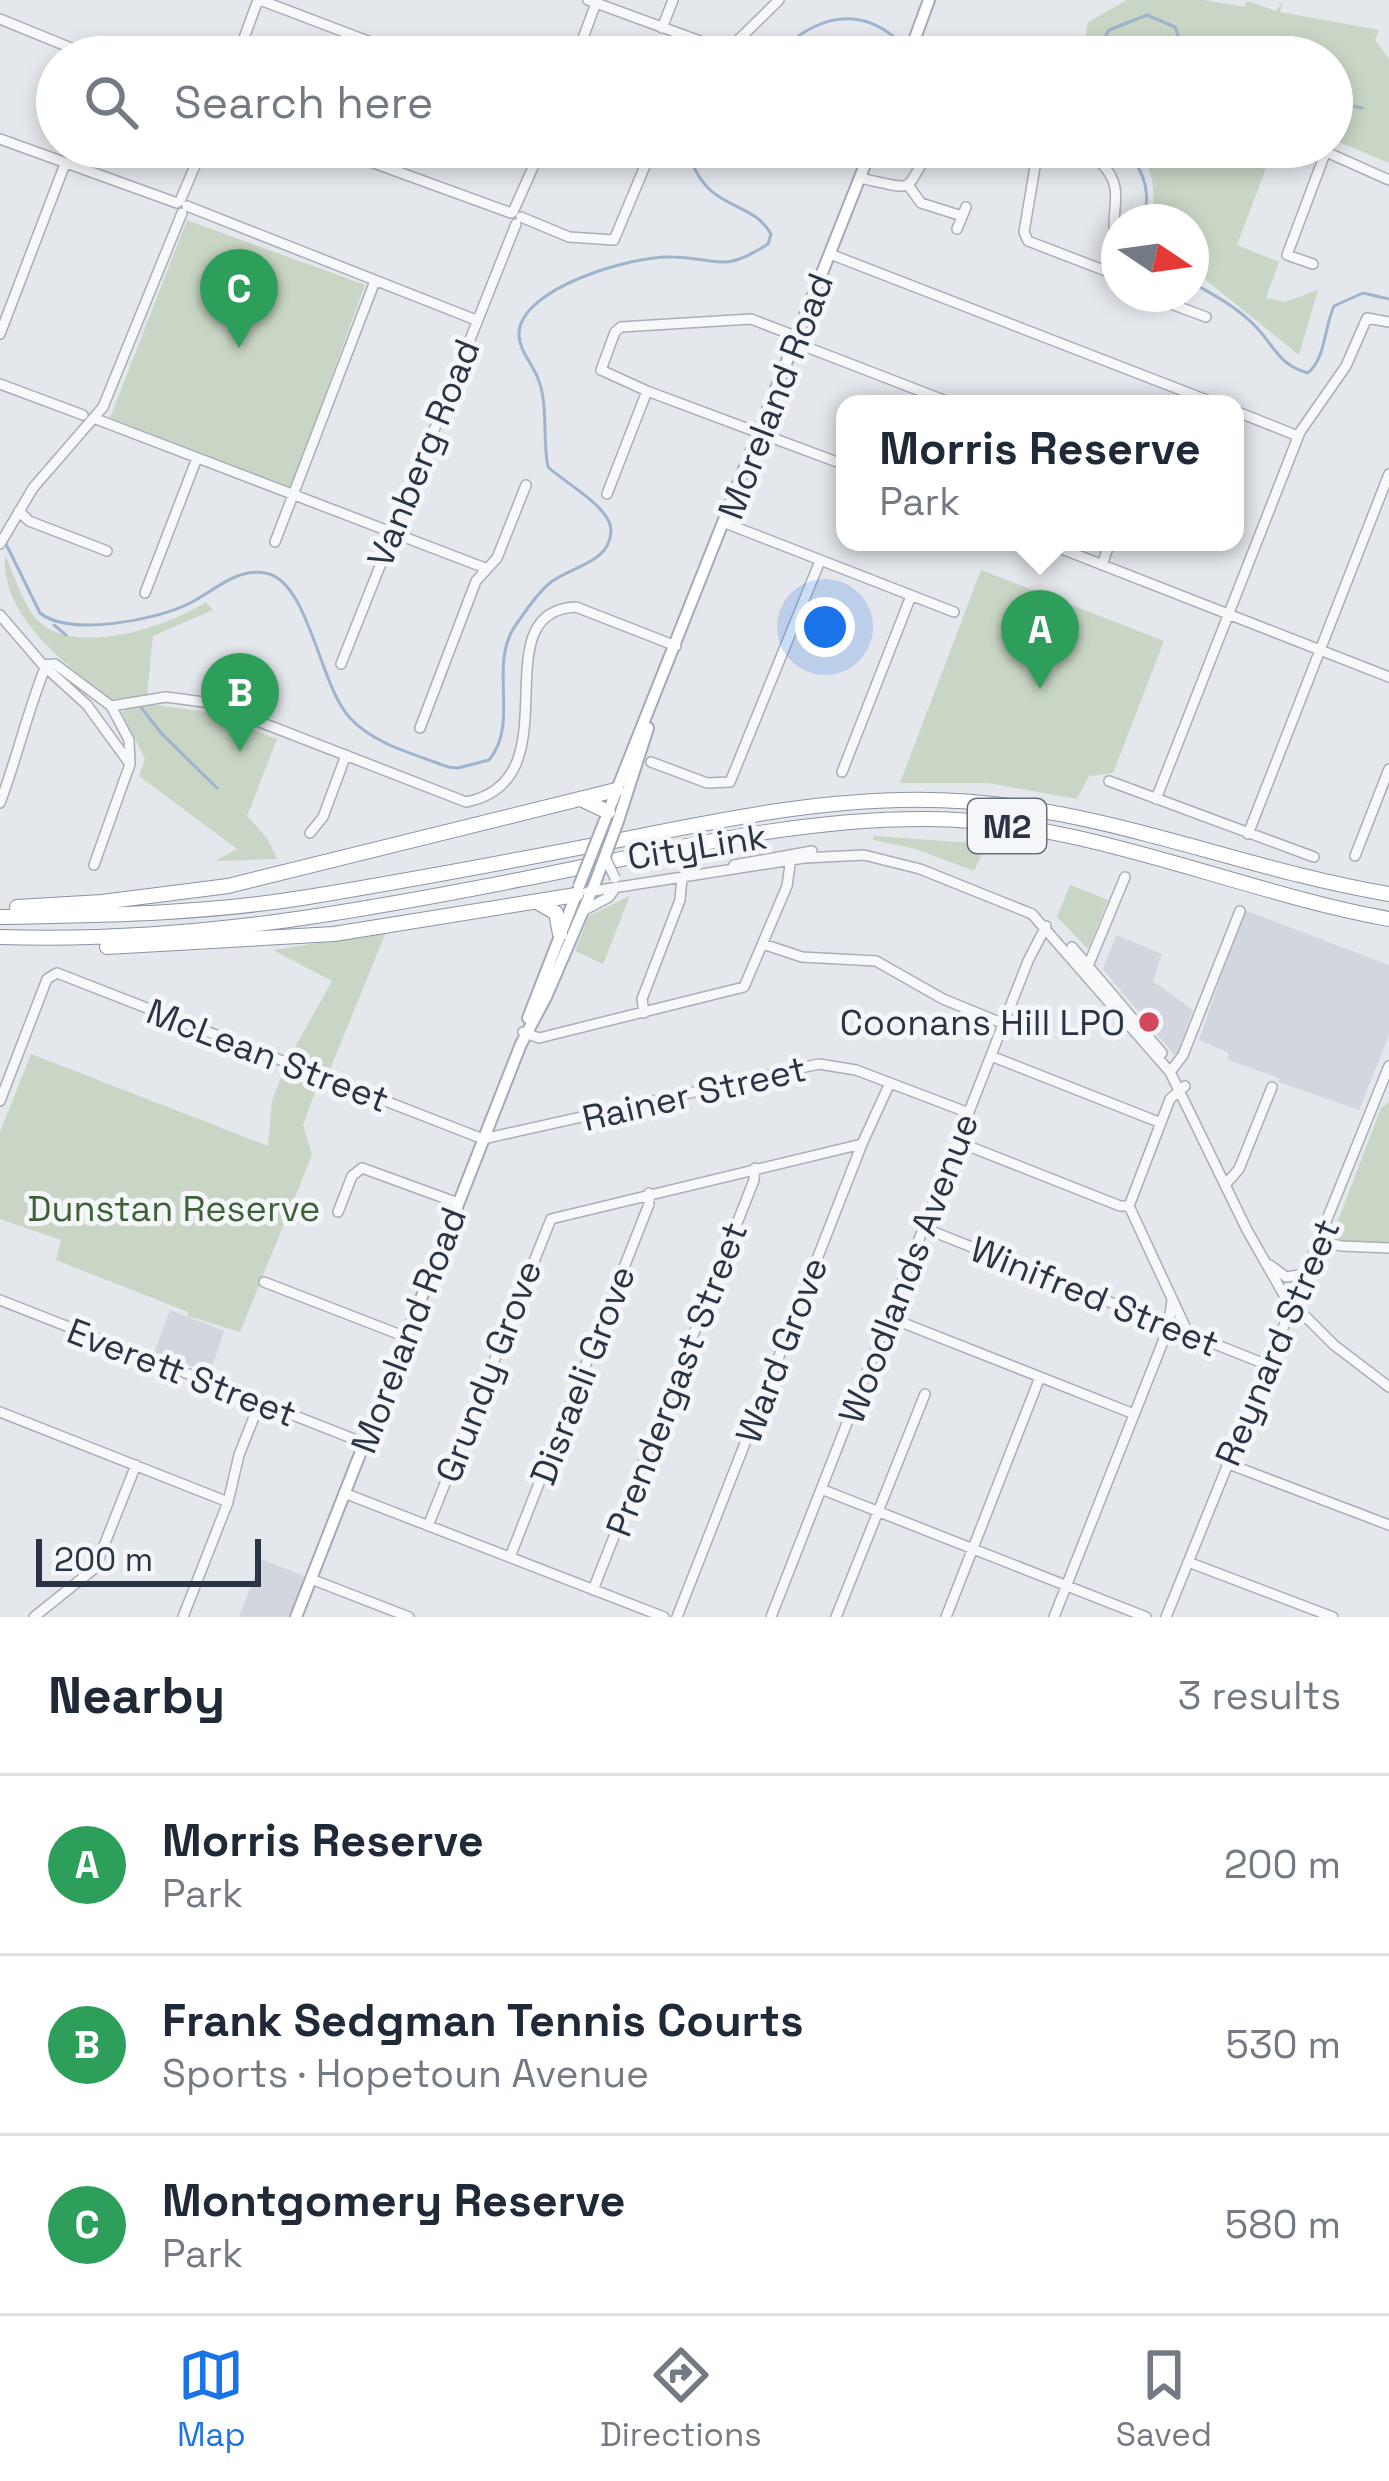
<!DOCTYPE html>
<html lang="en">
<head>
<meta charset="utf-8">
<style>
	:root { --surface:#fff; --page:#f2f2f3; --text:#1f2937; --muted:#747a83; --line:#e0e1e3; --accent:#1a73e8 }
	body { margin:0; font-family:"Space Grotesk",sans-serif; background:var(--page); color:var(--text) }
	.compass { position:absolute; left:1101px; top:204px; width:108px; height:108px; border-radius:50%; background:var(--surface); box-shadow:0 6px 18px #0003; rotate:103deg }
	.scale { position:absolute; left:36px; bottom:30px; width:225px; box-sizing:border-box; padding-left:12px; border:6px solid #2b3445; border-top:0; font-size:33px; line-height:42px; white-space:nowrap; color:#2b3445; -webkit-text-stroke:9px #f4f6f9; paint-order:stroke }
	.you { position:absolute; left:825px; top:627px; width:42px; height:42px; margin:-30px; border:9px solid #fff; border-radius:50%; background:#1a73e8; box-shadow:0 0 0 18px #1a73e833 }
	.badge { display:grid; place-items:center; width:78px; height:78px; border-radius:50%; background:var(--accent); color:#fff; font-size:39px; font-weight:700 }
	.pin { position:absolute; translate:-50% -99px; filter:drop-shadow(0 3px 6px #0008) }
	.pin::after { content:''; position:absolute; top:63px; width:42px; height:36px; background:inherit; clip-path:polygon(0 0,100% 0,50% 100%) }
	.popup { position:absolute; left:836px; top:395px; width:408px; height:156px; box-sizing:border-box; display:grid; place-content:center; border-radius:24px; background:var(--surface); filter:drop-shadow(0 3px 9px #0005); font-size:39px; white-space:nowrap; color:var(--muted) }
	.popup b { font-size:45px; color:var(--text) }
	.popup::after { content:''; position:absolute; left:50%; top:100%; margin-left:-24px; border:24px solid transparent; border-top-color:var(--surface) }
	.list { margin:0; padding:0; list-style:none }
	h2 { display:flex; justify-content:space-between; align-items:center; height:156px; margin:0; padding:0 48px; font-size:51px }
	h2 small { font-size:39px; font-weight:400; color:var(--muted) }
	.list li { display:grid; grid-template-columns:78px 1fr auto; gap:36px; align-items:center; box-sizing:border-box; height:180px; padding:0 48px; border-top:3px solid var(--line) }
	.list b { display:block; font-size:45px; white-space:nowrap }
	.list p { margin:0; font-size:39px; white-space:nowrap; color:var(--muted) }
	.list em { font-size:39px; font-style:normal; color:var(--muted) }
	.icon { flex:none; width:66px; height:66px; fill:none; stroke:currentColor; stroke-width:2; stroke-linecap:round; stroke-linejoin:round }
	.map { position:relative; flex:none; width:1389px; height:1617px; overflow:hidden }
	.search { position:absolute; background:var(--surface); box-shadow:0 6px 18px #0003; left:36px; right:36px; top:36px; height:132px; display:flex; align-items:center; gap:30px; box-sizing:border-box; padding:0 42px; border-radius:66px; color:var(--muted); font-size:45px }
	.sheet { height:696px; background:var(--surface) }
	nav { display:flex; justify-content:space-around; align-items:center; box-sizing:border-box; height:168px; border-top:3px solid var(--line); background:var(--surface); font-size:33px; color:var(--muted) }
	nav a { display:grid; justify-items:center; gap:6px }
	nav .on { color:var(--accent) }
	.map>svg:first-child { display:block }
	.built { fill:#d2d6de }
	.green { fill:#c9d6c5 }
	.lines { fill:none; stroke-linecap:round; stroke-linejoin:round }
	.stream { stroke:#9fb4cc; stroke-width:3 }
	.minor-casing { stroke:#a9aeb7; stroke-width:12 }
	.major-casing { stroke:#a3abb8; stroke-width:14 }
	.highway-casing { stroke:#8b94a3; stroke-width:16 }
	.minor { stroke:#f7f8fa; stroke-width:9 }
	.major { stroke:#fff; stroke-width:10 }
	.highway { stroke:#fff; stroke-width:14 }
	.minor-bridge-casing { stroke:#a9aeb7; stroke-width:12; stroke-linecap:butt }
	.major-bridge-casing { stroke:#a3abb8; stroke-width:14; stroke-linecap:butt }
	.minor-bridge { stroke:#f7f8fa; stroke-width:9 }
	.major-bridge { stroke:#fff; stroke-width:10 }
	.poi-dot { fill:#d1495b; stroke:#f4f6f9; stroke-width:4.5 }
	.labels { text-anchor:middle; stroke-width:10; stroke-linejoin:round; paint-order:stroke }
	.shield { fill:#f4f6f9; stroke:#676e7b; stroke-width:3 }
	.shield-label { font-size:33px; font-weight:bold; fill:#2b3445 }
	.street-label { font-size:36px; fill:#2b3445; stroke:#f4f6f9 }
	.poi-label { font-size:36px; fill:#2b3445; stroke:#f4f6f9; text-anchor:end }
	.park-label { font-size:36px; fill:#3f6138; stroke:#f4f6f9 }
</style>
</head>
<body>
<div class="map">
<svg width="1389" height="1617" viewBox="0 0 1389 1617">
	<rect width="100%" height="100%" fill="#e4e7ec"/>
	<path class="built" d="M1244,910L1389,965V1035L1359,1110L1279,1082V1078L1228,1060L1229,1053L1199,1040Z
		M1116,935L1162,954L1153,981L1193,1010L1176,1057L1103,969Z
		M170,1310L224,1331L210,1373L154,1353Z
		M261,1559L309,1578L294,1617H239Z"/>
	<path class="green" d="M1127,0H1204L1244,7L1247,1L1276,11L1284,0L1280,12L1379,30L1375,40L1389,59V163L1332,139V57H1082L1088,22Z
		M1132,147H1274L1237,245L1279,262L1266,298L1285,302L1318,290L1299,355L1191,268V222H1152C1155,195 1156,164 1132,147Z
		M187,220L365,285L291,487L110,418Z
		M5,555C14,574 21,598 33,615C67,661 168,627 206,602L213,610L153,636L147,696L111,699C71,669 0,618 5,555Z
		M981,570L1164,641L1113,773L1089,776L1077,799L988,783H900Z
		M141,703L206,712L277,739L247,816L267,838L277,859L215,861L237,849L139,776L145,759L122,713L129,706Z
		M874,836L987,844L974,871L916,849L873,840Z
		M1070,885L1108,900L1088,949L1057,917Z
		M630,896L603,964L575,951L589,916Z
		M386,932L329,1072L290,1056L332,981L273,950Z
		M31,1054L268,1146L272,1101L284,1070L318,1084L303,1125L312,1155L240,1332L188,1316V1312L56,1260L61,1240L0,1219V1132Z
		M1389,1102V1244L1338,1242L1334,1231L1381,1108Z"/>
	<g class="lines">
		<path class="stream" d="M1094,56L1109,30L1147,15L1175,27L1186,57
			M774,57C814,16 861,1 905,47
			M1332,102L1362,108
			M1123,147C1144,169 1153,193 1142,222
			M1191,282C1214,295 1239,308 1257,328C1275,347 1279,365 1308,373C1326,357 1324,328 1334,306L1363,293L1389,299
			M5,542L40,613C69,637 158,620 190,603C214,591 236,568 265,573C309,580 319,685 350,718C375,745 415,754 448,767L458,768L489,760C520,723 488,666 515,626C525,612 537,593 551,582C572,566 610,563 611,531C612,508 565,483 548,467C542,437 549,403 537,376C531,362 519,350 519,334C519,288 634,255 672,257C721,258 721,274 768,244L771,234C751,199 710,212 691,160L696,147
			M54,625L66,635
			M140,706L161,733L217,788"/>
		<defs>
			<path id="minor" d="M260,0L410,57
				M588,0L727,51L779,0
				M0,19L93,57
				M662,28L673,0
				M237,57L258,0
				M576,57L596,3
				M0,139L177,203
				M330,147L511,213
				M647,147L665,154
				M957,147L992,157L1100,162C1131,192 1104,215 1119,244
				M1315,147L1389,180
				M1036,161L1024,232L1028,241L1119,276
				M860,178C921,191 901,193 932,147
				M908,185L921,203L962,216
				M180,201L203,147
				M187,206L476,320
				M513,212L542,147
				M521,217L569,237L614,240L652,149
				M957,229L966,207
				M830,254L1217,404
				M1313,264L1287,255L1326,151
				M1161,294L1171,304L1206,317
				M0,334L65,164
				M798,337L751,319L621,327L615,332L601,370L647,391L845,465
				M796,343L954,404
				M0,384L83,415
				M1235,411L1298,436
				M96,419L485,568
				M607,494L647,391
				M19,511L29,521L107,551
				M725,523L954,612
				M275,542L375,281
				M1044,542L1389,677
				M0,544L33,488L103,407L182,213
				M1102,565L1110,542
				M145,593L197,458
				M0,615L43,665L55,664L111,706L166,697L211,703L466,802C577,781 478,611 576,607L676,646
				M341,664L516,224
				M43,665L87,705L130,764
				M420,728L476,581L497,558L526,485
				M651,762L707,783L730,782L820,561
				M842,772L911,596
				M1109,781L1314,857
				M1156,799L1300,432L1346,366L1367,318L1389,322
				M0,803C17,758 27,713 45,668
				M310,833L323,817L346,755
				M1248,834L1389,474
				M1355,856L1389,769
				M94,865L130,764L129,740L111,706
				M734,865L812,851
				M587,892L804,858L864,855L920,869L1032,914L1170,1072L1247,1230L1284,1295L1334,1345L1389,1387
				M583,911L609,897L616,887
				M763,944L802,957L876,961L943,999L1004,1024
				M1072,947L1162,1053
				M1088,966L1125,877
				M644,1013L642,999L680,900L682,877
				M523,1032L539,1038L744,987L787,886L791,858
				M991,1056L1161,1123
				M1170,1072L1183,1055L1240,911
				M1185,1086L1170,1099L1129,1206L1188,1333
				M0,1101L47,979L57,973L483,1139L819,1064L856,1070L969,1113
				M958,1142L1120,1206H1129
				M1225,1185L1239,1169L1272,1087
				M338,1212L352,1176L362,1168L458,1203
				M924,1228L1265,1364
				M1320,1241L1341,1246L1389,1248
				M1270,1265L1286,1277L1306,1274
				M264,1282L406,1337
				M0,1300L364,1443
				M888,1317L1134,1414
				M0,1412L228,1502
				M1226,1463L1389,1525
				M821,1489L1146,1617
				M344,1493L664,1617
				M428,1526L551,1219L862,1144
				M510,1557L649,1204V1193
				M1188,1562L1333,1617
				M311,1579L409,1617
				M593,1590L754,1180L755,1168
				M34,1617L95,1568L136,1465
				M183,1617L228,1502L239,1455L260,1402
				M677,1617L862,1144L889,1085
				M771,1617L1028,961L1046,926
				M836,1617L925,1394
				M946,1617L1040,1377
				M1054,1617L1168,1329L1172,1300
				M1166,1617L1389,1066"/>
			<path id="major" d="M908,57L929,0
				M606,817L872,147
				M618,821L648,728
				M528,1018L578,890
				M296,1617L521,1044L546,997L595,883"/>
			<path id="highway" d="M585,801L608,812
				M537,902L556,913L560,934
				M17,907L102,902L228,886L616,790
				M0,917C103,915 206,914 308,897C416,879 523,859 630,838C720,820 808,802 900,800C1078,795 1219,865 1389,894
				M0,937C183,943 345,914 523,879C657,853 791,818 928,819C1086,820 1235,891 1389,919
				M107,947L334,934L576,895"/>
		</defs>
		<use href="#minor" class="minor-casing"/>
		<use href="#major" class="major-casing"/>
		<use href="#highway" class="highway-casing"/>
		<use href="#minor" class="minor"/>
		<use href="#major" class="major"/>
		<use href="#highway" class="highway"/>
		<defs>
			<path id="minor-bridge" d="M605,857L615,878"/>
			<path id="major-bridge" d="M595,883L618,821
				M579,886L605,820"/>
		</defs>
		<use href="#minor-bridge" class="minor-bridge-casing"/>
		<use href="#major-bridge" class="major-bridge-casing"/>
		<use href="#minor-bridge" class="minor-bridge"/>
		<use href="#major-bridge" class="major-bridge"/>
	</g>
	<circle class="poi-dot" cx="1149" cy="1022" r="12"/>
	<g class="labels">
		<rect class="shield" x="968" y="799" width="78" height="54" rx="9"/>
		<g class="shield-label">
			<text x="1007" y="838">M2</text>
		</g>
		<g class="street-label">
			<text transform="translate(775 396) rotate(-69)" y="13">Moreland Road</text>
			<text transform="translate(423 453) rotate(-68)" y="13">Vanberg Road</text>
			<text transform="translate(697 846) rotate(-9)" y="13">CityLink</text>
			<text transform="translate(268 1055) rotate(21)" y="13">McLean Street</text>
			<text transform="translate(694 1093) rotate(-13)" y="13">Rainer Street</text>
			<text transform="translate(908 1268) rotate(-69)" y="13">Woodlands Avenue</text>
			<text transform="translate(1095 1296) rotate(22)" y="13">Winifred Street</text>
			<text transform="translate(408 1330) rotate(-69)" y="13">Moreland Road</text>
			<text transform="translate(1277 1342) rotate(-67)" y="13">Reynard Street</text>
			<text transform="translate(781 1350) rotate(-69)" y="13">Ward Grove</text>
			<text transform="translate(488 1371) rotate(-69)" y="13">Grundy Grove</text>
			<text transform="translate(182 1372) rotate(21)" y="13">Everett Street</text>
			<text transform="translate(582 1375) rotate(-69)" y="13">Disraeli Grove</text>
			<text transform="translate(676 1379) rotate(-69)" y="13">Prendergast Street</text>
		</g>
		<g class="poi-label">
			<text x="1125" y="1035">Coonans Hill LPO</text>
		</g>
		<g class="park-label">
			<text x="174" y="1221">Dunstan Reserve</text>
		</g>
	</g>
</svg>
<svg class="compass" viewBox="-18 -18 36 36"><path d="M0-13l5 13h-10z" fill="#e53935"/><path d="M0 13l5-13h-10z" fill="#747a83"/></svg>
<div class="scale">200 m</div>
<div class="you"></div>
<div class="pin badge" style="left:1040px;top:689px;background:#2e9e5b">A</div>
<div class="popup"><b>Morris Reserve</b>Park</div>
<div class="pin badge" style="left:240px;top:752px;background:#2e9e5b">B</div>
<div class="pin badge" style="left:239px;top:348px;background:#2e9e5b">C</div>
<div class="search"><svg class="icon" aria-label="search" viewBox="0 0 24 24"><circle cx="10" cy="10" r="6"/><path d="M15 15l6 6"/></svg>Search here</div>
</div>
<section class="sheet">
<h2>Nearby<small>3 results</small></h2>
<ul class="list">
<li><span class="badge" style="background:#2e9e5b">A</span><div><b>Morris Reserve</b><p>Park</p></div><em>200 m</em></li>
<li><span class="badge" style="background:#2e9e5b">B</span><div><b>Frank Sedgman Tennis Courts</b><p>Sports · Hopetoun Avenue</p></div><em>530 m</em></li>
<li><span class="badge" style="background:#2e9e5b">C</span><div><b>Montgomery Reserve</b><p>Park</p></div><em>580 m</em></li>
</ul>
</section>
<nav>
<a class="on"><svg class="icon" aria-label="map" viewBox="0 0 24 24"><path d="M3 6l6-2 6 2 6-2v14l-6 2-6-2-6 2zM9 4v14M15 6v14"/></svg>Map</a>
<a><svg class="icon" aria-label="directions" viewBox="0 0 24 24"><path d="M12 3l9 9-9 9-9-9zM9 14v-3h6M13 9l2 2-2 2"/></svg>Directions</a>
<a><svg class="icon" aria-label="saved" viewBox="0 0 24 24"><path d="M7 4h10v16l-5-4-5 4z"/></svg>Saved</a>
</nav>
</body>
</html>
